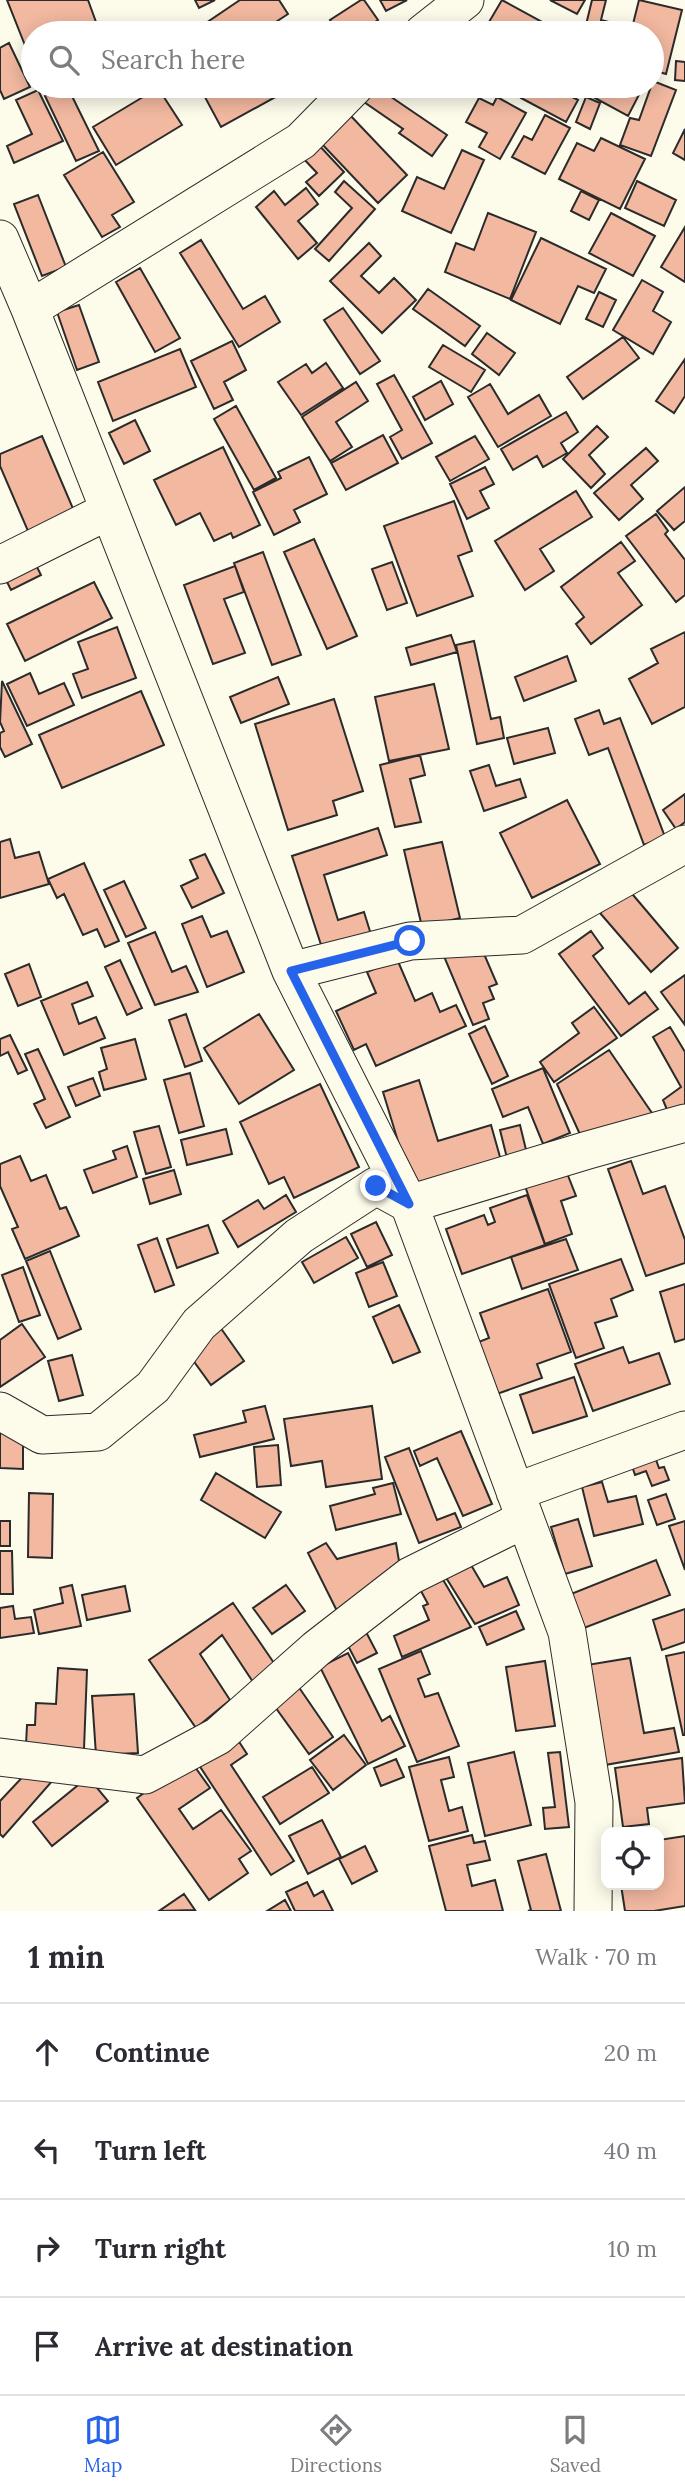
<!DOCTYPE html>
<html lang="en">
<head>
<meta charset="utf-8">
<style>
	:root { --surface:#fff; --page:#f7f7f7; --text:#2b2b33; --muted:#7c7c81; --line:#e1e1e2; --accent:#2563eb }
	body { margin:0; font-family:Lora,serif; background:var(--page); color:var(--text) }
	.controls { position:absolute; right:21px; bottom:21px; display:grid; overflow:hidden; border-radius:14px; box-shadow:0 4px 18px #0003 }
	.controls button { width:63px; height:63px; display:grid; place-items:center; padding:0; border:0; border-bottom:2px solid var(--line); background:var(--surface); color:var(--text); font:35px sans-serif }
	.stop { position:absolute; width:21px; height:21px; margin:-16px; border:5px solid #2563eb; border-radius:50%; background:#fff }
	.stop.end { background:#2563eb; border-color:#fff; box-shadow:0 2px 7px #0008 }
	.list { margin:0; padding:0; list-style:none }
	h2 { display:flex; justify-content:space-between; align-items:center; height:91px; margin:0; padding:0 28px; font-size:30px }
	h2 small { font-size:23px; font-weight:400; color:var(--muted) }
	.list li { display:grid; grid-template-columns:46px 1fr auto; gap:21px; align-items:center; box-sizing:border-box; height:98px; padding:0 28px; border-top:2px solid var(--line) }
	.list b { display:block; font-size:26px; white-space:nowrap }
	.list em { font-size:23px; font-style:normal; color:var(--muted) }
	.icon { flex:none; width:38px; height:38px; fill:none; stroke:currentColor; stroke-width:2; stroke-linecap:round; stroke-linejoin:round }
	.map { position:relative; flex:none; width:685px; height:1911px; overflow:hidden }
	.search { position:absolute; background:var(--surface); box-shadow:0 4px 18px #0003; left:21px; right:21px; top:21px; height:77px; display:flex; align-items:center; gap:18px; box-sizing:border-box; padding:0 24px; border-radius:38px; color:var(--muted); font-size:26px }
	.sheet { height:483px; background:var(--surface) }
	nav { display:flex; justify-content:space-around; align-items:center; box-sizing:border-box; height:98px; border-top:2px solid var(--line); background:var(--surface); font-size:19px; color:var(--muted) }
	nav a { display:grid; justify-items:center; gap:4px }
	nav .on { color:var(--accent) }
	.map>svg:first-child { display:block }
	.building { fill:#f2b8a0; stroke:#2b2b2b; stroke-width:2 }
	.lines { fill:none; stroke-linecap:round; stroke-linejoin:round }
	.street-casing { stroke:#2b2b2b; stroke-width:39 }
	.street { stroke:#fdfbea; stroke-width:37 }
	.route { stroke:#2563eb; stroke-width:9 }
</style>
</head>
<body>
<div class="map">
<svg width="685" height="1911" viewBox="0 0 685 1911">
	<rect width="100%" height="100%" fill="#fdfbea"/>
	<path class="building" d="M7,0H88L100,33H33L32,63Z
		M195,0H215L199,8Z
		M240,0H279L288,14L259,33H209L203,25Z
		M361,0H364L378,20L358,33H339L330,20Z
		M380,0H407L386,11Z
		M502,0L557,30L555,33H511L489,22Z
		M550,0H585L577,14Z
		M592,0H606L601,20L632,28L639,0L682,10L666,74L652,70V33H584Z
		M9,43L30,87L4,99L0,90V48Z
		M676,61L685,62V81L675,80Z
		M653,81L676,90L651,156L620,145L630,118L639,120Z
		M67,86L99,151L76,161L45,96Z
		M199,86H274L279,95L221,127Z
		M375,86L447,135L432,156L399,133L403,129L364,102Z
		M527,86H552L578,100L566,122L521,98Z
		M573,86H636L642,89L628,116Z
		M158,88L182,125L116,165L93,127Z
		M38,90L63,141L14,163L7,146L32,134L16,100Z
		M497,97L526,113L500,159L479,147L487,133L466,122L479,98L493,105Z
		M586,97L600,103L590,129L576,122Z
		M349,114L407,175L378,203L320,142Z
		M545,115L570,128L545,174L512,157L524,136L532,140Z
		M685,129V160L673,153Z
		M601,138L645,159L620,209L559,179L577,143L594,151Z
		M316,142L344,172L319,196L306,182L317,173L301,156Z
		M462,150L484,160L451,233L402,211L417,177L444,189Z
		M103,152L134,202L112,215L120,227L102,237L64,175Z
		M344,181L375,209L329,261L315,249L352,208L335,192Z
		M637,181L676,200L664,226L625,208Z
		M306,188L318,204L298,221L317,243L298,259L256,207L274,191L285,205Z
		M581,191L599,200L589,220L571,211Z
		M38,195L66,267L42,276L14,204Z
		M488,213L536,232L510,299L445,272L456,243L474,250Z
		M611,213L655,236L633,276L589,253Z
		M685,227V282L661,267Z
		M541,238L606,269L594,293L578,286L560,324L511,300Z
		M201,240L243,309L265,296L280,322L239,347L180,253Z
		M369,243L381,256L361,276L379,293L394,278L416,300L382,333L330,281Z
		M140,268L180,338L155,352L116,282Z
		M642,280L663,292L653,311L671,322L653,354L613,330Z
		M428,289L480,326L465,346L413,309Z
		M599,292L616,300L603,327L586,319Z
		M79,305L99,362L77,370L57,312Z
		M343,308L380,361L360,374L324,320Z
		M487,333L515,353L499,375L472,354Z
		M623,337L639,358L583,399L567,377Z
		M232,341L246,370L224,382L233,400L214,409L191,361Z
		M443,345L485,370L471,392L429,367Z
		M180,349L196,387L113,421L98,382Z
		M685,359V396L674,413L656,401Z
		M326,363L343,388L301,415L278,382L306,364L312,373Z
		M394,375L432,443L402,459L390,437L402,430L377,384Z
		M441,381L453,404L425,420L413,397Z
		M356,382L368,401L336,422L352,447L330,461L302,417Z
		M490,384L508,414L539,395L551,416L498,447L468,397Z
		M236,406L276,478L254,490L214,419Z
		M566,412L578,432L561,443L567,453L543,467L537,456L513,470L501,449Z
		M135,420L150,451L124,464L109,433Z
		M597,426L608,437L589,455L605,474L591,488L563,459Z
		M383,435L398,463L346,490L331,463Z
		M42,436L77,518L31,538L0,466V454Z
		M475,436L489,459L450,481L436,457Z
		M223,447L260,525L233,538L231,533L214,541L200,513L176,525L154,480Z
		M646,448L658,461L631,485L643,499L619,520L594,493Z
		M309,457L327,494L294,510L300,522L274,535L253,492L281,478L278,472Z
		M485,467L494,484L480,491L489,508L467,519L450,484Z
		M685,487V521L674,530L657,511Z
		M576,491L592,517L540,549L554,571L525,590L495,541Z
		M454,501L472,551L458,556L473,596L417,616L384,526Z
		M656,514L668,531L665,534L685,560V595L676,602L626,536Z
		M314,539L357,636L327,649L284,552Z
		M621,542L635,561L618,573L642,605L591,644L576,624L584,617L561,587Z
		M263,552L301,655L272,665L234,563Z
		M34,561L41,575L11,590L4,576Z
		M392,562L407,603L387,610L372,569Z
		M235,566L244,592L224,599L245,653L213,664L184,585Z
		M94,582L112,618L25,661L7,624Z
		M117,627L136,678L82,698L73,674L88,669L78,642Z
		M685,632V707L652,724L629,679L658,663L651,649Z
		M451,635L457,652L411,665L406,648Z
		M474,641L491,719L500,717L504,738L477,744L456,645Z
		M567,656L576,681L524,701L515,677Z
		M30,673L39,694L64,683L74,705L27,726L7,684Z
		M278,677L289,704L241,723L230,697Z
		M2,681L32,744L5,757L0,747V733L4,731L0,722Z
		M434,684L449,749L389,761L375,697Z
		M141,691L164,745L62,788L39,735Z
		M334,699L363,791L333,801L337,815L288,830L255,724Z
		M599,710L604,724L620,718L665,837L644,845L608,748L589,755L575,719Z
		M548,728L555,753L514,764L507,738Z
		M420,755L425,775L410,779L421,822L395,827L380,765Z
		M489,765L496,786L520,779L526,797L484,811L470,771Z
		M685,794V822L676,829L663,810Z
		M567,800L600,864L532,898L500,833Z
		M378,828L387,855L324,875L338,920L364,912L373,941L325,957L292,856Z
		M10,839L15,858L39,852L49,884L0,898V842Z
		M442,842L460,918L422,927L404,850Z
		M205,854L224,893L192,908L181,886L198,878L190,860Z
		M84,863L119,941L105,947L97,929L83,935L64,894L57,898L48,879Z
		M124,881L146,928L126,937L104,890Z
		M628,889L678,948L651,972L600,913Z
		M202,916L211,937L227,931L244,972L207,987L182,924Z
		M591,931L603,948L593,956L629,1004L645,992L658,1009L621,1036L559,954Z
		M155,932L172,972L186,966L198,992L155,1005L128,943Z
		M481,947L497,984L489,987L494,999L483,1003L489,1019L473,1025L443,954Z
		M397,959L415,1001L432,993L440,1012L456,1005L466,1026L376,1066L366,1044L354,1050L336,1011L376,993L367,972Z
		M120,960L142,1008L127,1015L105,967Z
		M29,964L41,997L18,1006L5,974Z
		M685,975V1025L661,992Z
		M87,982L93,996L72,1004L79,1024L96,1017L105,1038L64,1055L41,1001Z
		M594,1007L617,1038L554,1082L540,1062L579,1033L572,1023Z
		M186,1014L202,1061L185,1067L169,1020Z
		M259,1014L294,1070L239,1104L204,1048Z
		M485,1026L508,1076L492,1084L469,1034Z
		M670,1027L685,1052V1114L670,1117L663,1100L681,1087L653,1037Z
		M10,1035L27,1070L18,1074L8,1052L0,1056V1039Z
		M135,1039L146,1079L104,1090L99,1072L107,1069L101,1048Z
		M38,1049L70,1117L46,1128L34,1104L45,1099L25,1054Z
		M609,1050L654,1116L583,1141L557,1084Z
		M543,1068L570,1133L543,1144L528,1107L503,1117L492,1089Z
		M190,1073L204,1126L179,1133L164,1080Z
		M93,1078L100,1096L76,1106L68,1087Z
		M419,1080L438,1141L491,1125L502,1164L411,1184L383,1092Z
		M320,1084L359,1167L294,1198L284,1177L269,1184L240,1122Z
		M520,1125L528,1158L508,1162L500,1130Z
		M159,1126L171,1167L146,1174L134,1132Z
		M226,1129L232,1154L187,1165L181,1140Z
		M127,1146L137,1177L93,1193L84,1170L116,1159L113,1151Z
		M20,1156L31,1181L46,1175L60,1209L66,1207L79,1236L25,1259L12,1229L18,1227L0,1186V1164Z
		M631,1161L643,1194L665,1186L685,1240V1263L646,1276L608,1169Z
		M565,1168L576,1196L561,1201L572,1234L545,1244L524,1183Z
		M174,1170L181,1194L150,1204L143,1179Z
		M286,1195L296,1212L238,1247L223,1221L258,1200L264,1209Z
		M527,1195L545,1245L462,1274L446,1229L484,1215L488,1225L495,1222L490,1208Z
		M376,1222L392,1255L367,1267L351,1234Z
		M208,1225L218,1253L177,1268L167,1239Z
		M346,1237L358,1258L314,1283L302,1262Z
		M157,1238L174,1285L155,1292L138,1245Z
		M566,1239L578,1270L522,1289L511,1257Z
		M50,1251L81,1329L58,1339L26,1261Z
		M621,1259L633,1290L611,1299L617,1316L595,1323L604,1348L576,1358L549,1284Z
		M383,1262L397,1296L369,1307L356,1273Z
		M23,1267L40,1315L19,1322L2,1275Z
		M685,1284V1339L675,1342L660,1292Z
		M548,1289L571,1352L537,1364L542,1378L494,1395L476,1343L489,1338L480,1313Z
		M399,1305L420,1352L393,1363L373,1317Z
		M22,1324L45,1357L0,1387V1340Z
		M220,1327L244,1361L211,1385L187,1352Z
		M623,1347L629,1363L659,1353L670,1384L593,1411L575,1364Z
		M72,1355L83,1395L59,1401L48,1361Z
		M574,1377L587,1416L533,1433L520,1395Z
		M265,1406L274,1439L200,1457L194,1435L246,1422L243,1411Z
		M372,1406L382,1479L326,1487L322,1461L291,1466L284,1419Z
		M0,1429L23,1430V1469L0,1468Z
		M461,1431L492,1504L463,1516L437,1458L420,1466L414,1451Z
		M278,1445L281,1485L257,1487L254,1447Z
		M409,1448L437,1520L455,1513L461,1527L419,1543L385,1457Z
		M629,1457H655L659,1468L664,1467L669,1480L652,1486L646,1471L635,1475Z
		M216,1473L281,1512L265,1538L201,1500Z
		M602,1482L608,1502L636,1496L643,1524L594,1536L582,1487Z
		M393,1483L401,1514L336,1530L330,1506L375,1494L373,1488Z
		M29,1493L53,1494L52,1558L28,1557Z
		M666,1494L675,1519L657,1525L648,1500Z
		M578,1519L592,1566L565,1574L551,1527Z
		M0,1521H10V1546H0Z
		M685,1521V1570L669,1526Z
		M326,1543L337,1559L396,1543L400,1567L337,1611L308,1553Z
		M0,1551H12L13,1594H0Z
		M464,1553L484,1587L507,1577L519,1605L475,1624L440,1568Z
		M656,1560L670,1595L584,1628L571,1594Z
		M442,1578L471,1627L402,1657L394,1636L429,1620L423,1606L428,1604L421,1591Z
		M72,1585L81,1626L39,1634L34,1610L63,1603L60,1588Z
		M286,1585L305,1611L272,1634L253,1608Z
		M125,1586L130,1611L87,1620L82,1595Z
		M233,1603L274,1663L253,1682L222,1635L200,1654L230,1700L196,1728L149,1660Z
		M13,1606L15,1619L31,1617L34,1633L0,1638V1608Z
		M685,1609V1642L662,1650L653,1620Z
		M516,1611L524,1629L487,1645L479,1627Z
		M365,1630L377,1653L357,1663L345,1640Z
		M421,1651L430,1674L418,1679L425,1697L438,1693L459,1746L417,1762L379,1669Z
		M685,1652V1735H683L666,1656Z
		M348,1653L382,1721L390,1716L405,1746L368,1764L320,1667Z
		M630,1658L644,1733L674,1728L679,1752L605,1765L587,1665Z
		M545,1661L555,1726L516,1731L506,1667Z
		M58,1668L87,1670L84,1749L26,1745L27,1725H35L36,1703L56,1704Z
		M298,1686L333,1737L309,1754L273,1704Z
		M134,1694L138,1753L96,1755L92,1696Z
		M234,1734L247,1754L231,1765L294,1861L271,1875L195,1759Z
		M344,1735L366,1765L333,1790L310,1760Z
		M514,1752L531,1825L485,1836L468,1763Z
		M560,1752L569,1827L545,1829L543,1808L555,1807L548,1753Z
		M449,1757L454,1777L441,1780L449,1811L462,1807L468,1831L429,1841L409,1767Z
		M682,1758L685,1803L647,1808L649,1824L623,1827L615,1768Z
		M396,1759L404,1777L381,1786L374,1768Z
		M190,1760L210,1788L179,1809L193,1829L221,1810L251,1851L239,1859L248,1873L209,1900L137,1798Z
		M312,1767L329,1793L280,1824L263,1797Z
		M31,1768L61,1771L3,1837L0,1834V1801Z
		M88,1777L108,1801L52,1846L33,1822Z
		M322,1820L341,1857L308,1874L289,1836Z
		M472,1835L474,1843L485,1841L490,1860L467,1865L472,1886L495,1880L503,1911H446L429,1846Z
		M685,1836V1906L654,1911H625L621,1885H659V1840Z
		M365,1846L377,1871L352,1884L339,1859Z
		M546,1854L561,1911H528L531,1910L518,1861Z
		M307,1882L314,1896L323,1891L333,1911H295L286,1892Z
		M184,1894L195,1910L159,1911Z
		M285,1900L291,1911H267Z"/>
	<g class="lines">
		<defs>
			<path id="street" d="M423,33L465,0
				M0,239L30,309L291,971L409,1204L567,1632L594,1802L593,1911
				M30,309L301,141L355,86
				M0,565L108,511
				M291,971L410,941L522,935L685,844
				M0,1411L42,1435L98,1432L153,1387L199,1324L299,1236L376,1186L409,1204L588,1150L685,1123
				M515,1492L685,1430
				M0,1757L145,1775L218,1736L316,1649L410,1576L525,1519"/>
		</defs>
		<use href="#street" class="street-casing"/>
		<use href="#street" class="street"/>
	</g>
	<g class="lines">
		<path class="route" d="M376,1186L409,1204L291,971L410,941"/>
	</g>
</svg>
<div class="controls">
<button><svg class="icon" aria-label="locate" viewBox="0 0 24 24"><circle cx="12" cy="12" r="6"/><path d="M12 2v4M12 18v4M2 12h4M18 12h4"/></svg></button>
</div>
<div class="stop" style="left:410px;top:941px"></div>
<div class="stop end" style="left:376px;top:1186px"></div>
<div class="search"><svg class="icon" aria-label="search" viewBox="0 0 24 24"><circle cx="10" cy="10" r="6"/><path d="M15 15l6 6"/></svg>Search here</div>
</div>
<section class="sheet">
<h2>1 min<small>Walk · 70 m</small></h2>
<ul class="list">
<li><svg class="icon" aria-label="ahead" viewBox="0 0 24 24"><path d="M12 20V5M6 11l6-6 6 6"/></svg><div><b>Continue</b></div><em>20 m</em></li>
<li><svg class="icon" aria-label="left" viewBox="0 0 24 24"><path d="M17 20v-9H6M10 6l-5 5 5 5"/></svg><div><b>Turn left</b></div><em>40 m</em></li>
<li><svg class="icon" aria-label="right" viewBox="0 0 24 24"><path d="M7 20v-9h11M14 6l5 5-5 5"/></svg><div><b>Turn right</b></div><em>10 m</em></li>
<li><svg class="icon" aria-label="arrive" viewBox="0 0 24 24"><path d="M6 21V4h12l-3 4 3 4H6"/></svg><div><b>Arrive at destination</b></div></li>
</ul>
</section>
<nav>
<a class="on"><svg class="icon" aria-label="map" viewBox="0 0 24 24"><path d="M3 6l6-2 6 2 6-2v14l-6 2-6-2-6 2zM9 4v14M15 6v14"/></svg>Map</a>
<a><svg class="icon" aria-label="directions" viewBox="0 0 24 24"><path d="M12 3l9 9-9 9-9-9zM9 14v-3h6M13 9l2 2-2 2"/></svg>Directions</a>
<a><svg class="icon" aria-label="saved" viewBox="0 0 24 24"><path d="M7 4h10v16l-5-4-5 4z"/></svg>Saved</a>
</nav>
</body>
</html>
